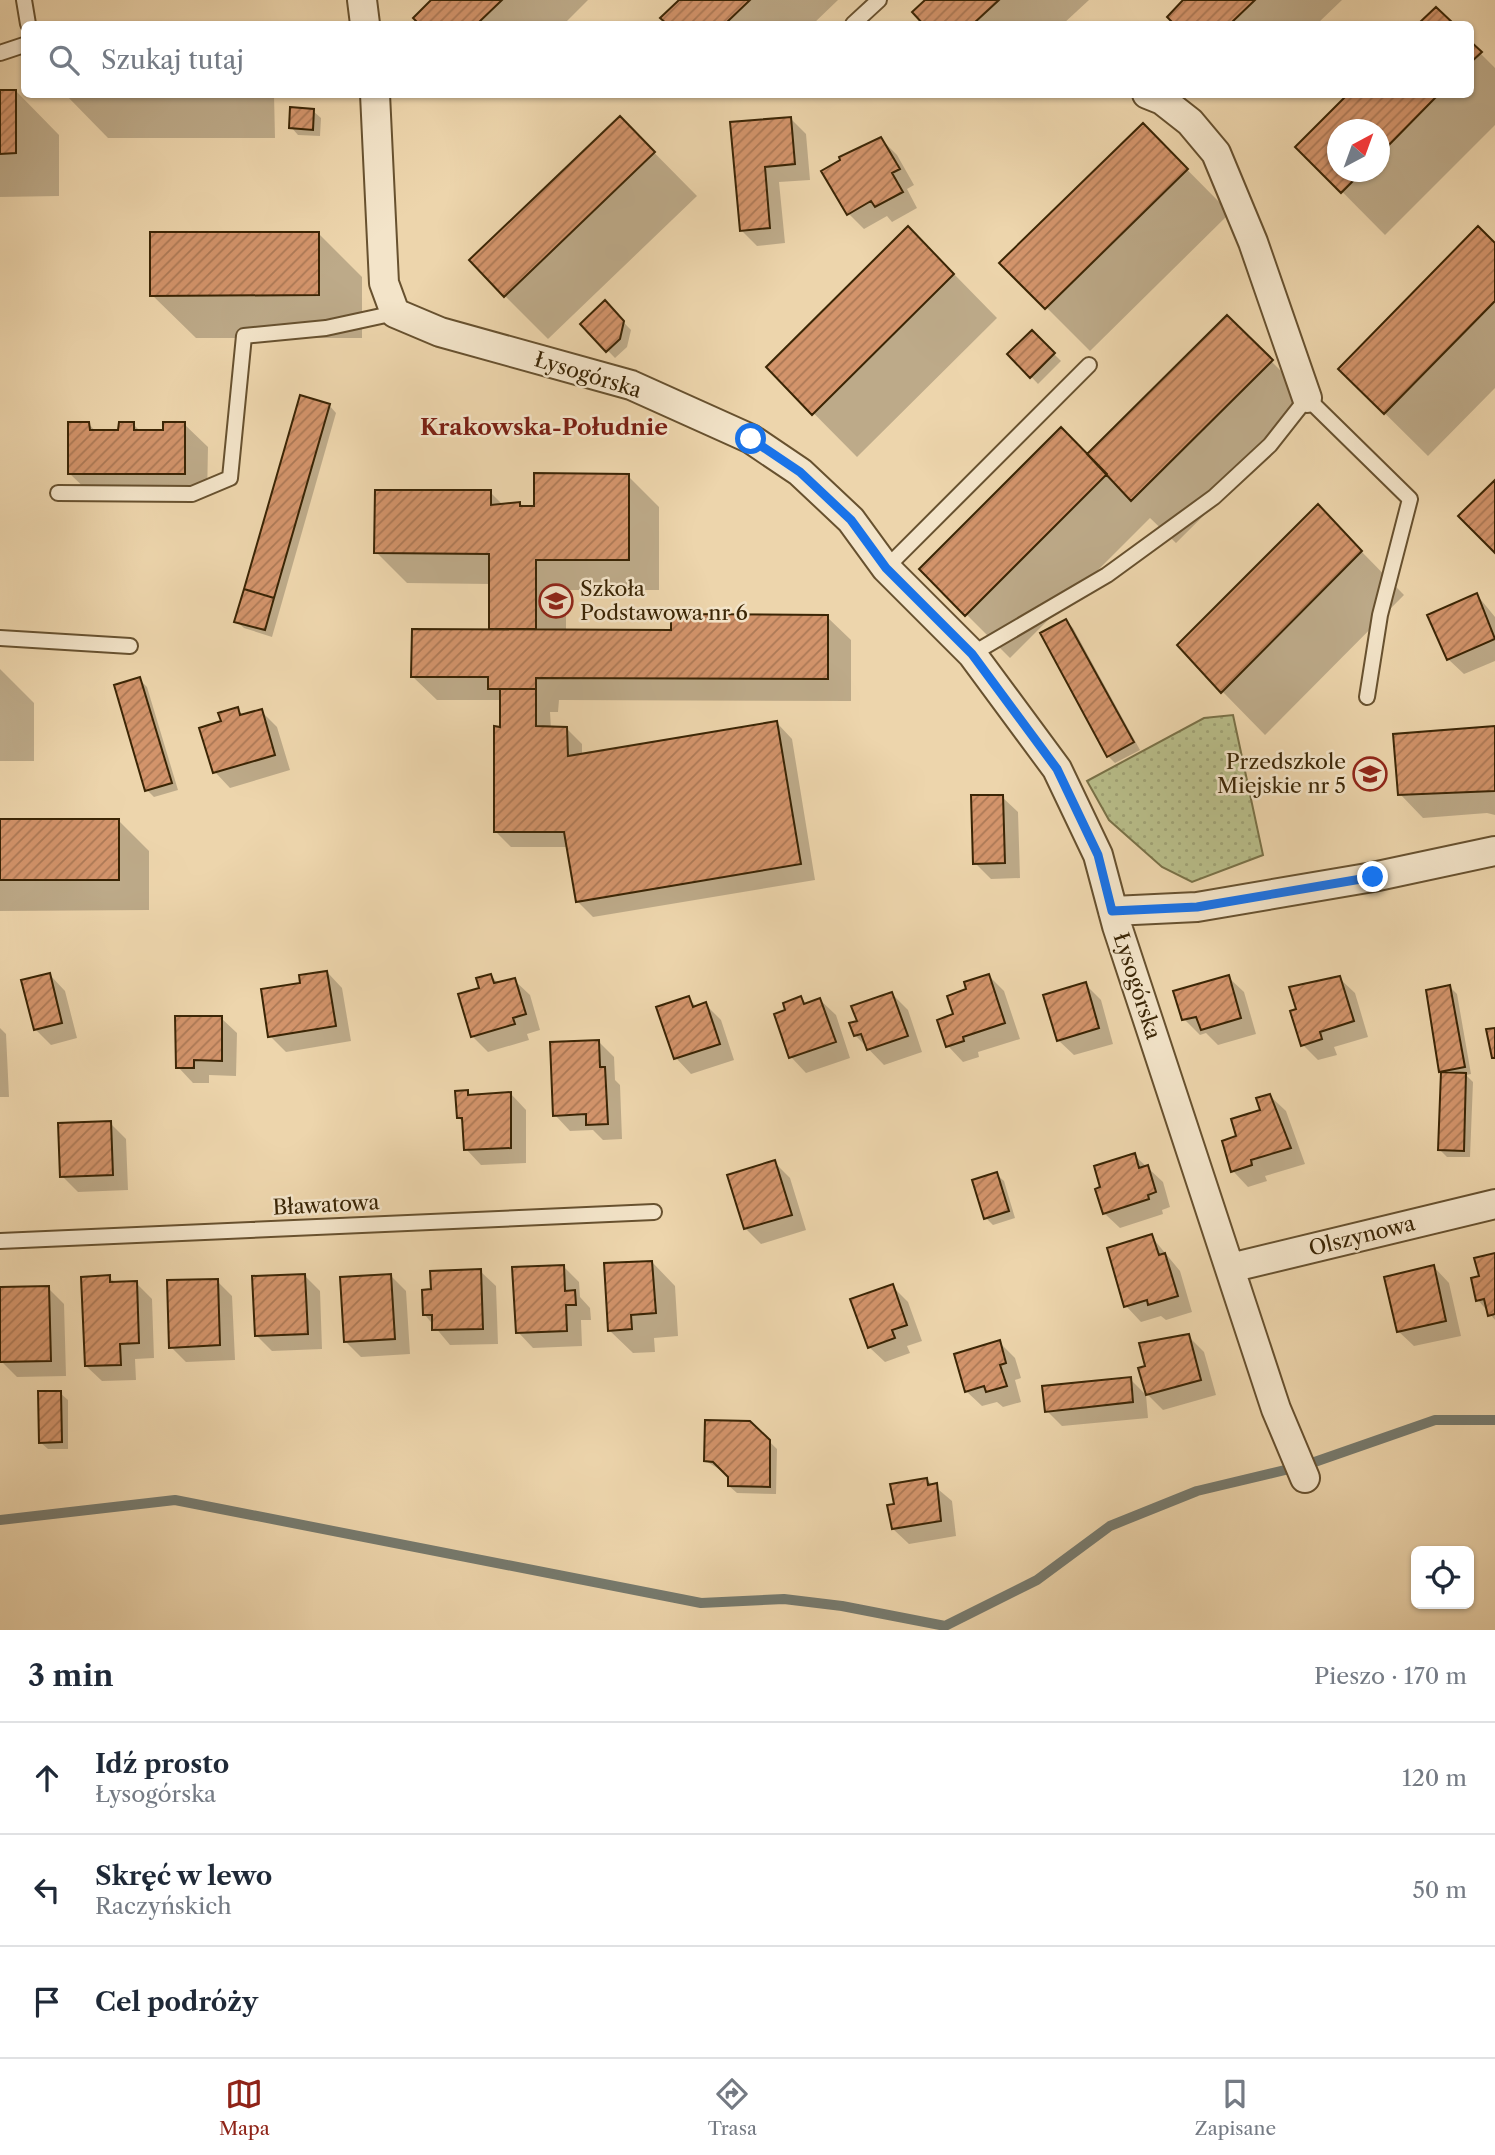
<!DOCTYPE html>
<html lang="pl">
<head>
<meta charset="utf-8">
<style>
	:root { --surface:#fff; --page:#f2f2f3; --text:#1f2937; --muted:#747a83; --line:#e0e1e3; --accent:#8f2418 }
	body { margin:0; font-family:"Libre Caslon Text",serif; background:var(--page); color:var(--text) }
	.controls { position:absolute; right:21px; bottom:21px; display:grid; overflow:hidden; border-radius:10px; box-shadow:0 2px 5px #0004 }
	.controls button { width:63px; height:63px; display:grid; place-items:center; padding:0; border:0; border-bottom:2px solid var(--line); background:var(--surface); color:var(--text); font:35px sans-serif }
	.compass { position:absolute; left:1327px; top:119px; width:63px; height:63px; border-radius:50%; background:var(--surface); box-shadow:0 2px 5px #0004; rotate:41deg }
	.stop { position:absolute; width:21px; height:21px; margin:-16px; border:5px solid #1a73e8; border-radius:50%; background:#fff }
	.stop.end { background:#1a73e8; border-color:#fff; box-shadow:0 2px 7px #0008 }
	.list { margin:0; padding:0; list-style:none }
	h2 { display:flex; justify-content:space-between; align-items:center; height:91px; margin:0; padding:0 28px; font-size:30px }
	h2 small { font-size:23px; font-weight:400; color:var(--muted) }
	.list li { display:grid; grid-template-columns:46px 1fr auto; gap:21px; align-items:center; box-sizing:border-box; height:112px; padding:0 28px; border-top:2px solid var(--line) }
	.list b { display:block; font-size:26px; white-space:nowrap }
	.list p { margin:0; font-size:23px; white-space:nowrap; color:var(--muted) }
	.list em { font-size:23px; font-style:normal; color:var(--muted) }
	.icon { flex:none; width:38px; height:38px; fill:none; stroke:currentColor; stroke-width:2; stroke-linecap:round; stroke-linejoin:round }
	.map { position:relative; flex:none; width:1495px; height:1630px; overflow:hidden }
	.search { position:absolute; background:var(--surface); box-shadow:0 2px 5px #0004; left:21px; right:21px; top:21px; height:77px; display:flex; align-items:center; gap:18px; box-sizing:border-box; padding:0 24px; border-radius:10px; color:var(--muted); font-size:26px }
	.sheet { height:427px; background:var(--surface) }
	nav { display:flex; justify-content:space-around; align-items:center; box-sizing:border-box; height:98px; border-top:2px solid var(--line); background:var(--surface); font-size:19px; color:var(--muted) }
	nav a { display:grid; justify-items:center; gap:4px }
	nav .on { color:var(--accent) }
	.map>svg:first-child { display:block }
	.park { fill:url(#park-dots); stroke:#797147; stroke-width:2 }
	.shadow { fill:#0003; fill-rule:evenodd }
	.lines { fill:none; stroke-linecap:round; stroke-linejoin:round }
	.stream { stroke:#777b6f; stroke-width:10 }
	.building { fill:url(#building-hatch); stroke:#3a2505; stroke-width:2 }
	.lane-casing { stroke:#67512f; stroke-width:18 }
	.street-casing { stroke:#67512f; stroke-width:32 }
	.lane { stroke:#f3e4c9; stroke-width:14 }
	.street { stroke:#f3e4c9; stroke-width:28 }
	.route { stroke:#1a73e8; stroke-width:9 }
	.labels { text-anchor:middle; stroke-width:5; stroke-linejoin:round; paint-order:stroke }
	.street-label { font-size:21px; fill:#3a2505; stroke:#f3e4c9 }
	.poi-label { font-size:21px; fill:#3a2505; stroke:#f3e4c9; text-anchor:start }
	.neighbourhood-label { font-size:23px; font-weight:bold; fill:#7a1f14; stroke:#f3e4c9 }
</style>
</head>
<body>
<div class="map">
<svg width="1495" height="1630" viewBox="0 0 1495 1630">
	<defs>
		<pattern id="park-dots" width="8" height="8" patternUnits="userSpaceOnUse" patternTransform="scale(1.75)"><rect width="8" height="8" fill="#b8bd89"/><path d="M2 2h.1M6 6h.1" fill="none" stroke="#9fa275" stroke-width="1.8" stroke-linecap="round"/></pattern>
		<pattern id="building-hatch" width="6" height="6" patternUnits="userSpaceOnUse" patternTransform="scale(1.75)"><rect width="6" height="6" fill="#d3946b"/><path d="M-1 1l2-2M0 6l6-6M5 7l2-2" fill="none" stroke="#ac7956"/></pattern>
	</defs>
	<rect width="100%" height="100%" fill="#edd5ac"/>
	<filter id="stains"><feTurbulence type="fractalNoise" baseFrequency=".00286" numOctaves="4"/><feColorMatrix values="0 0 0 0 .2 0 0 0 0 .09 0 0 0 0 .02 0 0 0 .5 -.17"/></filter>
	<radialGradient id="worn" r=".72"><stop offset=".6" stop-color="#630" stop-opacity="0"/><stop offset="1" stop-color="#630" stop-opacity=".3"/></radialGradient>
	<path class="park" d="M1233,715L1263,855L1192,882L1162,867L1109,820L1087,781L1204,718Z"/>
	<path class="shadow" d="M433,0H588L564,24H421L415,18Z
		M681,0H838L813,24H669L663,18Z
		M927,0H1089L1063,24H926L914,12Z
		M1186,0H1342L1317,24H1176L1169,17Z
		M1470,43L1495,68V125L1385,235L1298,147L1351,94H1470ZM1338,130H1380V172H1338Z
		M0,91H16L59,135V196L0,197Z
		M65,94H274L275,138H108Z
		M313,111L321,118L320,136L298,135L291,127Z
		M620,118L697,196L548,339L505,296Z
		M790,118L806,134L810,180L779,182L785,243L757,246L741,230L732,124Z
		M1143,125L1230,213L1090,351L1002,263Z
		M881,139L897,155L914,185L907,189L917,208L892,222L887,216L864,229L849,214Z
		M318,233L362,277V338H196L152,295Z
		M1495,245V388L1428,456L1340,369Z
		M952,272L997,318L857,457L768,367Z
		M605,303L631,330L627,347L615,358L582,324Z
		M1227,317L1315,405L1176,543L1150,518L1010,658L921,569L1087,457Z
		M1032,332L1061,361L1038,384L1010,354Z
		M329,405L336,413L272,637L244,628L236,621Z
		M89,424L96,432H120L133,424L141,432L164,431L184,424L208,447L207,497H94L70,474Z
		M628,476L659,507V590H566V631L672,632L827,617L851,640V701L559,700L558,712H550L551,728H566L582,744V756L777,723L792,739L815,880L593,917L577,901L568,847H511L495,831L502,700H437L413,677L494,631L491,628V584L407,583L376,552L490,492L506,508L520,503L524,508H535Z
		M1318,507L1404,595L1265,735L1222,691Z
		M1477,595L1495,617V661L1464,674L1448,659Z
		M1066,621L1073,628L1140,750L1115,763L1108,756Z
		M0,669L34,703V761H0Z
		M139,679L147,687L178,790L154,797L147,790Z
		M237,709L244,716L261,711L277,727L290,770L230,788L215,772L223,723Z
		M1495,728V815L1487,813L1423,818L1400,794Z
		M1002,797L1018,812L1020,878L991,879L975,863Z
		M118,820L149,851V910L0,911V821Z
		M327,972L342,988L351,1041L286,1052L270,1036L301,985Z
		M50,975L65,991L77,1038L51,1045L35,1029Z
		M491,976L499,984L514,980L530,995L540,1030L527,1034L529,1040L488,1052L472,1036L481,990Z
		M989,976L1004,991L1020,1039L978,1052L979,1057L963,1062L948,1046L955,1015L968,991Z
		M1228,977L1244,992L1256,1034L1218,1045L1206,1033L1200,1035L1184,1019Z
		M1339,978L1355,993L1368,1037L1334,1047L1337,1055L1318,1060L1303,1045Z
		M1085,984L1101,1000L1113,1044L1074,1055L1058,1040Z
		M1450,987L1457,994L1471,1074L1466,1075L1473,1082L1470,1157H1447L1440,1150L1441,1071Z
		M892,994L908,1010L922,1052L884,1065L855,1035L859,1022Z
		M688,998L697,1007L705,1004L721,1020L734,1060L691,1074L676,1058Z
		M801,998L807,1004L820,1000L836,1015L850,1058L806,1073L791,1057Z
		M221,1018L237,1033L236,1076L209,1075V1083H193L178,1067Z
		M0,1028L6,1034L9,1097H0Z
		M598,1041L614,1057L615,1080L620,1085L622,1139L603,1140L593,1130L570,1131L555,1115Z
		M467,1092L472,1096L511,1094L526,1110V1163L481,1165L466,1149L464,1123L459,1118Z
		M1270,1096L1286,1111L1305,1164L1265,1176L1267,1181L1248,1187L1233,1171L1238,1137L1262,1111Z
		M110,1123L126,1139L128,1190L78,1192L62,1176Z
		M1134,1155L1163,1182L1170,1207L1162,1210L1163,1214L1120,1228L1104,1213Z
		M774,1162L790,1178L806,1230L761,1244L745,1228Z
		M996,1174L1004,1181L1015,1218L993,1225L986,1218Z
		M1151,1236L1180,1271L1192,1312L1166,1320L1161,1316L1141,1322L1126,1306Z
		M1495,1255V1320L1478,1300L1481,1278Z
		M652,1262L675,1286L678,1336L654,1338L655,1352L633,1353L609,1330Z
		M563,1266L579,1282L580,1297L590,1308L591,1320H581L582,1346L533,1348L518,1332Z
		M1434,1267L1449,1283L1461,1336L1414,1346L1398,1331Z
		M480,1271L496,1286L498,1344L450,1345L425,1315L433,1291Z
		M390,1275L406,1291L410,1354L361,1357L346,1342Z
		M305,1276L320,1291L322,1349L272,1351L257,1336Z
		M109,1277L116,1284L136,1283L152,1299L154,1358L135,1359L136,1380L102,1381L86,1366Z
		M217,1281L232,1296L235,1360L186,1362L171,1347Z
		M892,1286L908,1302L922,1341L907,1346L910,1353L885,1362L869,1347Z
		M48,1288L64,1304L66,1376L17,1377L1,1361L0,1289Z
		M1188,1336L1204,1352L1216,1395L1163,1410L1147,1394Z
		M999,1342L1015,1358L1021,1378L1015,1380L1021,1402L1003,1407L997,1402L982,1406L966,1391Z
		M1130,1379L1146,1395L1148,1418L1062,1426L1047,1411Z
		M60,1393L68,1400V1449H48L40,1442Z
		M749,1422L777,1449L776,1494L737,1493L729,1486L730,1476L706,1461Z
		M926,1479L952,1501L956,1536L909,1544L893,1529L896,1505Z"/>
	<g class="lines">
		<path class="stream" d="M0,1520L175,1500L701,1603L784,1599L842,1606L945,1626L1037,1580L1110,1526L1197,1491L1306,1465L1435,1420H1495"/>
	</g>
	<path class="building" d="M431,0H502L477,24H419L413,18Z
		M679,0H750L725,24H667L660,18Z
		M925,0H999L973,24H923L912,12Z
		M1183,0H1255L1230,24H1174L1167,17Z
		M1436,7L1454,24H1418Z
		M1470,41L1482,52L1470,63Z
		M0,90H16V153L0,154Z
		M1348,94H1439L1380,154V130H1338V172H1362L1341,193L1295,147Z
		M290,107L314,109L313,130L289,128Z
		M620,116L655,152L504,297L469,260Z
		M791,117L795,164L765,167L770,228L740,231L730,122Z
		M1143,123L1188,169L1045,309L999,263Z
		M881,137L900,169L892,173L903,192L875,207L871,201L847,215L821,171L840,160L839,157Z
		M908,226L954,274L812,415L766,367Z
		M1478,226L1495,243V301L1384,414L1338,369Z
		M150,232H319V295L150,296Z
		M605,300L624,321L620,339L606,352L580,324Z
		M1227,315L1273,360L1131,501L1087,454Z
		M1032,330L1055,353L1030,378L1007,354Z
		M300,395L330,404L274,598L244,589Z
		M68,422H89L90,430H118L119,422H134V430H163V422H185V474H68Z
		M1061,427L1107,474L965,616L919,569Z
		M534,473L629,474V560H536V629H489V554L374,553L375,490H491V505L520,502V506H534Z
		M1495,480V553L1458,516Z
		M1318,504L1362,551L1221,693L1177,645Z
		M244,589L274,598L265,630L234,622Z
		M1477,593L1495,639L1447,660L1427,615Z
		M671,614L828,615V679L536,678V689H488V677H411L412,629L671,630Z
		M1066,619L1134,742L1107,757L1040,633Z
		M140,677L172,783L145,791L114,685Z
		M500,689H536V726L567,727L568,756L777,721L801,864L576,902L564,832H494V726L500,727Z
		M238,707L240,715L262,709L275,755L213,773L199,728L221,721L218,713Z
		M1495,726V791L1398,795L1393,734Z
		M971,795H1003L1005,863L973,864Z
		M0,819H119V880H0Z
		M327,971L336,1026L268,1037L261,989L300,983L299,975Z
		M50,973L62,1023L34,1030L21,980Z
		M491,974L494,983L515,978L526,1014L513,1018L515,1024L471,1037L458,994L479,988L476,978Z
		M989,974L1005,1023L963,1037L964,1041L946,1047L937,1020L953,1014L947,996L966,989L964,982Z
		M1229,975L1241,1018L1201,1030L1196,1017L1182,1020L1173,991Z
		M1340,976L1354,1021L1320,1032L1322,1039L1301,1046L1290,1011L1296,1009L1289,987Z
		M1086,982L1099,1028L1057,1041L1043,995Z
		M1450,985L1465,1067L1439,1072L1426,990Z
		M892,992L908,1036L867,1050L861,1034L854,1036L849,1023L857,1021L851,1006Z
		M689,996L693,1007L706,1002L720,1044L674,1059L656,1007Z
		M801,996L804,1004L820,998L836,1042L789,1058L774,1014L785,1010L783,1003Z
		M175,1016H222V1061L194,1060V1068H176Z
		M1495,1028V1058H1492L1486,1029Z
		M599,1040L600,1067H605L608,1124L586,1125V1114L553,1116L550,1042Z
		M1441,1072L1466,1073L1464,1151L1438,1150Z
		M468,1090V1095L511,1092V1148L464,1150L462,1118H457L455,1091Z
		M1270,1094L1291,1148L1251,1160L1252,1165L1231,1172L1222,1141L1236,1136L1231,1119L1260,1110L1256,1098Z
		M111,1121L113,1175L60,1177L58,1123Z
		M1135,1153L1139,1168L1148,1165L1156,1192L1148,1195L1149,1199L1103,1214L1095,1189L1100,1187L1094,1166Z
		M775,1160L792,1215L744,1229L727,1175Z
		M997,1172L1009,1211L984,1219L972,1180Z
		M1152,1234L1159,1255L1165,1253L1178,1296L1148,1305L1147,1300L1124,1307L1107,1248Z
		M1495,1253V1314L1488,1316L1484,1299L1476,1301L1471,1278L1479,1276L1474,1258Z
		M652,1261L656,1313L631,1315L632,1329L608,1331L604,1263Z
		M564,1265L565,1291L575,1290L576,1305H566L567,1331L516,1333L512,1267Z
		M1434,1265L1446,1321L1397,1332L1384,1277Z
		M481,1269L483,1329L432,1330V1315H423L422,1290L431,1289L430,1271Z
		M305,1274L308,1334L255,1336L252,1276Z
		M391,1274L395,1339L344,1342L340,1277Z
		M110,1275V1282L137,1281L139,1343L120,1344L121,1365L85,1366L81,1277Z
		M218,1279L220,1345L169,1348L167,1280Z
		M893,1284L907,1325L892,1330L895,1338L868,1348L850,1299Z
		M49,1286L51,1361L0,1362V1287Z
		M1189,1334L1201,1380L1146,1395L1138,1368L1145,1366L1139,1343Z
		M1000,1340L1006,1363L1000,1365L1007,1386L986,1392L984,1386L965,1392L954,1354Z
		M1131,1377L1133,1402L1045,1412L1042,1386Z
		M38,1391H61L62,1442L39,1443Z
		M705,1420L750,1421L770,1440V1487L728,1486V1477L713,1462L704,1461Z
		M927,1478L928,1485L937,1483L941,1521L892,1529L887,1505L894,1504L890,1484Z"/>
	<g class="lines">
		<defs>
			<path id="lane" d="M24,0L28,24
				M853,24L879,0
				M0,53L24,45
				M58,493L192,494L230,478L244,336L326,328L395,313
				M886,568L1089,365
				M0,638L130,646
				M972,654L1107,575L1214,497L1270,445L1307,398L1410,499L1380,615L1367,697
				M0,1241L654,1212"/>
			<path id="street" d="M362,0L365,24
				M375,94L384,283L395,313L440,332L631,385L751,439L800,472L851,520L886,568L972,654L1057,769L1098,855L1117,926L1276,1409L1305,1478
				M1147,94L1162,100L1190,122L1216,153L1253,242L1307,398
				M1113,911L1197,907L1373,877L1495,851
				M1230,1268L1495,1204"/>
		</defs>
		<use href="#lane" class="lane-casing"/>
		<use href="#street" class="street-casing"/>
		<use href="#lane" class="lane"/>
		<use href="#street" class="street"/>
	</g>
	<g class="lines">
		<path class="route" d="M751,439L800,472L851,520L886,568L972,654L1057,769L1098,855L1112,911L1197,907L1373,877"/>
	</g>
	<defs>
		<symbol id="school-ring" viewBox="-11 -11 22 22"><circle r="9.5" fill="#f3e4c9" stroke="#8f2418" stroke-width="1.5"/><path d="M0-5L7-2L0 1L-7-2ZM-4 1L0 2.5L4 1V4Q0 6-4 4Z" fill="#8f2418"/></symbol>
	</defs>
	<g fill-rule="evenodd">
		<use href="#school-ring" x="537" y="582" width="38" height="38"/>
		<use href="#school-ring" x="1351" y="755" width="38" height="38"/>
	</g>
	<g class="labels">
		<g class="street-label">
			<text transform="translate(588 375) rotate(17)" y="7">Łysogórska</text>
			<text transform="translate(1137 986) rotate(72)" y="7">Łysogórska</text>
			<text transform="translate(326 1205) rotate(-3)" y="7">Bławatowa</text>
			<text transform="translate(1362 1236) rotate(-14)" y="7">Olszynowa</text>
		</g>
		<g class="poi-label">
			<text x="580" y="596">Szkoła<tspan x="580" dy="24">Podstawowa nr 6</tspan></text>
			<text x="1346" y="769" text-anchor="end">Przedszkole<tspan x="1346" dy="24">Miejskie nr 5</tspan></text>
		</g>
		<g class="neighbourhood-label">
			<text x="544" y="435">Krakowska-Południe</text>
		</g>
	</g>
	<rect width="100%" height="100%" filter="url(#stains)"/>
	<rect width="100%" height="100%" fill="url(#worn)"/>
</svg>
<div class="controls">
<button><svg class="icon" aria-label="locate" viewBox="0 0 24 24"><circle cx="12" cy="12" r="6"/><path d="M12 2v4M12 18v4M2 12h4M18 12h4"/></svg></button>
</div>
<svg class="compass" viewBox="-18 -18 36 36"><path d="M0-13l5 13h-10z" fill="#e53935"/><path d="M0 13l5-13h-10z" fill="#747a83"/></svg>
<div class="stop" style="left:751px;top:439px"></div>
<div class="stop end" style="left:1373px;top:877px"></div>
<div class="search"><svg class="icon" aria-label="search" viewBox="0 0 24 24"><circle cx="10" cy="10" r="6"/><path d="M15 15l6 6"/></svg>Szukaj tutaj</div>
</div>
<section class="sheet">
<h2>3 min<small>Pieszo · 170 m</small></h2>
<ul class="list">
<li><svg class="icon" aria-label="ahead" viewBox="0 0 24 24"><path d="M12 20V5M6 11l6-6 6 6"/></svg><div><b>Idź prosto</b><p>Łysogórska</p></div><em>120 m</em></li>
<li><svg class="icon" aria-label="left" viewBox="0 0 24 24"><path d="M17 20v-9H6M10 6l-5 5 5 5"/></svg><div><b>Skręć w lewo</b><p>Raczyńskich</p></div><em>50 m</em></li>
<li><svg class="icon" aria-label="arrive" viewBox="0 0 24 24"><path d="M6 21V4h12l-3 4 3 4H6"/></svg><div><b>Cel podróży</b></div></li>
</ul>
</section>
<nav>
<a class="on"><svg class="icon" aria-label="map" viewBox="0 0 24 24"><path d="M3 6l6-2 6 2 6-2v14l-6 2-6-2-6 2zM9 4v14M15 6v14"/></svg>Mapa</a>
<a><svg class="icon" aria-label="directions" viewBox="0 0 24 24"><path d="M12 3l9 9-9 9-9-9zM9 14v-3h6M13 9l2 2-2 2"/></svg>Trasa</a>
<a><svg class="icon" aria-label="saved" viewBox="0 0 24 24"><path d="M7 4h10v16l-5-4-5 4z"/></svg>Zapisane</a>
</nav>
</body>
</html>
